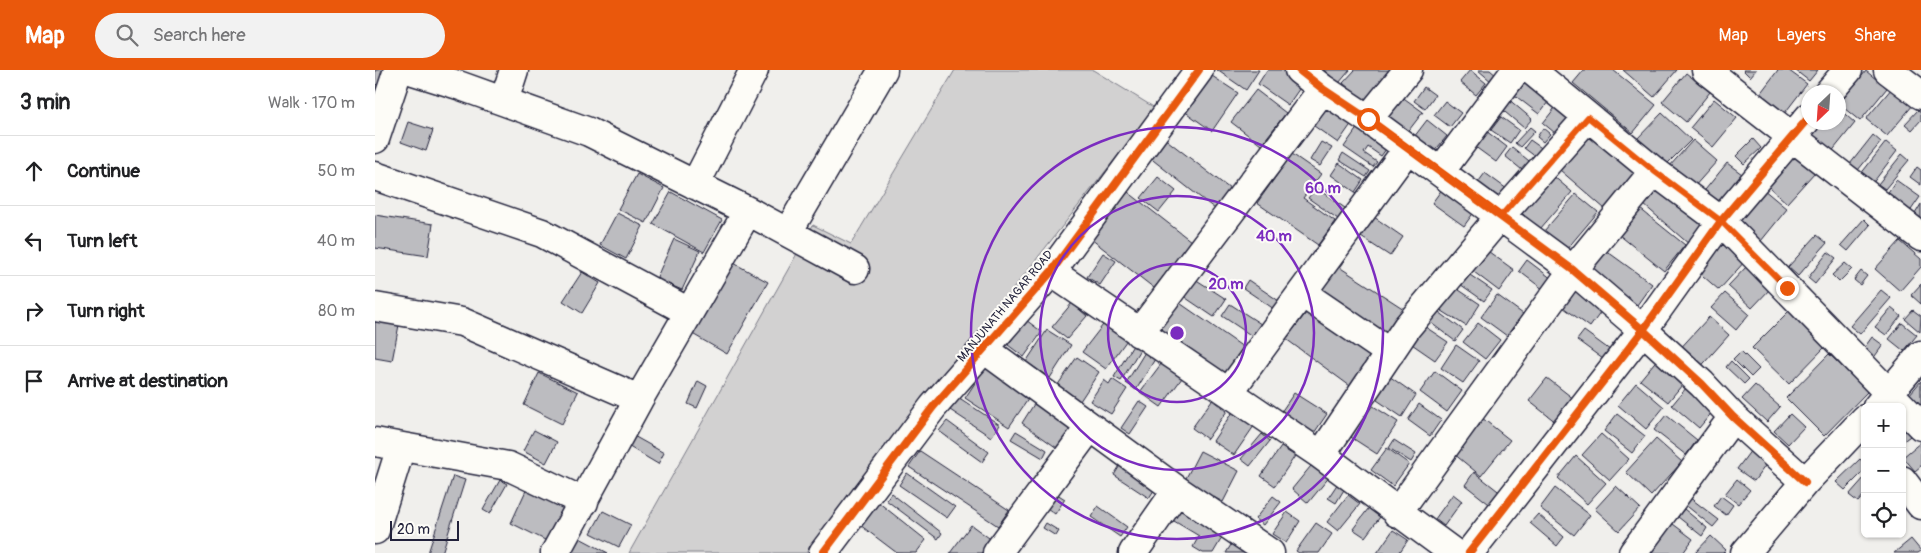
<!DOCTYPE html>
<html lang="en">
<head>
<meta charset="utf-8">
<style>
	:root { --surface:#fff; --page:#f2f2f2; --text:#202124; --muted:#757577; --line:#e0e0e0; --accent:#ea580c }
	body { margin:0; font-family:Pangolin,sans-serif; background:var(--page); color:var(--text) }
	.controls { position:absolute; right:15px; bottom:15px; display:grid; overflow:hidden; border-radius:8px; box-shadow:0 1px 4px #0004 }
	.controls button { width:45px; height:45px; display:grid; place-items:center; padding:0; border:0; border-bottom:1px solid var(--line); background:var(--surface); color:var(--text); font:25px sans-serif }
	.compass { position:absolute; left:1426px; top:15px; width:45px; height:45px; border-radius:50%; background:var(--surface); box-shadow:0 1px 4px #0004; rotate:205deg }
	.scale { position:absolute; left:15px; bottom:12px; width:69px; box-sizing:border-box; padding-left:5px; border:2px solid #22223b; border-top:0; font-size:14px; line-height:18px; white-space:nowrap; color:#22223b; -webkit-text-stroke:4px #fdfcf7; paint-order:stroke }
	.stop { position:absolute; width:15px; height:15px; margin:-11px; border:4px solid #ea580c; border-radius:50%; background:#fff }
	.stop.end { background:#ea580c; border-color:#fff; box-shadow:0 1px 5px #0008 }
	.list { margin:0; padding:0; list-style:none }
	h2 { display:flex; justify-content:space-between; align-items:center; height:65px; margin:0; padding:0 20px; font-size:21px }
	h2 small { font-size:16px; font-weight:400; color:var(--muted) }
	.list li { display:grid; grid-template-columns:32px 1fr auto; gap:15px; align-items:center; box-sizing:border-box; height:70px; padding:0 20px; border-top:1px solid var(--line) }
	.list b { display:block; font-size:19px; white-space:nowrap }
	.list em { font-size:16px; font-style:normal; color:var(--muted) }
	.icon { flex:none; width:28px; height:28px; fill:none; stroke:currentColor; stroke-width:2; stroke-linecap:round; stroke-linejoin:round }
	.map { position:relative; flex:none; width:1546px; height:483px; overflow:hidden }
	header { display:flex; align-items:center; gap:30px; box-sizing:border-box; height:70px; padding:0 25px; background:var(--accent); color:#fff }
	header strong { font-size:24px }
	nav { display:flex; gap:28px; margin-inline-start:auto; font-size:18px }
	.search { width:350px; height:45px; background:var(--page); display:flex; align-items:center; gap:12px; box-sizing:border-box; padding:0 18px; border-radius:28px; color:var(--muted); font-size:19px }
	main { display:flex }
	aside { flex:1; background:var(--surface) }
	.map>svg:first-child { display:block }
	.green { fill:#d2d1d1; stroke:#7a7a86 }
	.building { fill:#bcbcc0; stroke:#22223b }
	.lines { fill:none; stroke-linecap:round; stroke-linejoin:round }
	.minor-casing { stroke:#22223b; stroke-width:31 }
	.minor { stroke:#fdfcf7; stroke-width:28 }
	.cycleway-casing { stroke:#fdfcf7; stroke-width:11 }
	.cycleway { stroke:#e8590c; stroke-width:8 }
	.route { stroke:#ea580c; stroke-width:6 }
	.ring { fill:none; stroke:#7b2cbf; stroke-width:2.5 }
	.labels { text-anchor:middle; stroke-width:4; stroke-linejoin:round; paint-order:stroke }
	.street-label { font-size:12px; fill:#22223b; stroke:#fdfcf7 }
	.centre { fill:#7b2cbf; stroke:#fdfcf7; stroke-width:2.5 }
	.ring-label { font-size:15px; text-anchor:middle; font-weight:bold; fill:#7b2cbf; stroke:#fdfcf7; stroke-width:4; stroke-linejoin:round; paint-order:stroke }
</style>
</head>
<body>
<header>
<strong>Map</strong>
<div class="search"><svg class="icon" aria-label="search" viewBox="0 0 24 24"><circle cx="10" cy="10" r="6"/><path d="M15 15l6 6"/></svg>Search here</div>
<nav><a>Map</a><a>Layers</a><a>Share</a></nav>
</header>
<main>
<aside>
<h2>3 min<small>Walk · 170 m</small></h2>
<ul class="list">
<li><svg class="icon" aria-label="ahead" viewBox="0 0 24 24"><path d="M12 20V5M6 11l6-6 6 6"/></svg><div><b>Continue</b></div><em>50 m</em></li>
<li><svg class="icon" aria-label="left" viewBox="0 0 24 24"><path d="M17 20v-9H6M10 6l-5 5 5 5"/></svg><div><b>Turn left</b></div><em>40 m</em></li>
<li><svg class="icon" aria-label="right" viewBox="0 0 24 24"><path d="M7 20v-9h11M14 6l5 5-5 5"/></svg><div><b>Turn right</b></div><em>80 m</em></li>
<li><svg class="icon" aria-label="arrive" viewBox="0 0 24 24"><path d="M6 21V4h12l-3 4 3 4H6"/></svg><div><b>Arrive at destination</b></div></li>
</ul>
</aside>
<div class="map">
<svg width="1546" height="483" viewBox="0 0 1546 483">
	<rect width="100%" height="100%" fill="#f0efec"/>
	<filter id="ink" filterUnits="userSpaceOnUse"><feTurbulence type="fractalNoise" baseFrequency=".02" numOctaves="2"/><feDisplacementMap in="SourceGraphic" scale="10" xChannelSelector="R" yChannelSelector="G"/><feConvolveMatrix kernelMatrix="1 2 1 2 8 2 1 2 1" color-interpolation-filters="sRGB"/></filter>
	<g filter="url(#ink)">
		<path class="green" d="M580,0H718L780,38L431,483H254L438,155L476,174Z"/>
		<path class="building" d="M0,0H18L0,29Z
			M842,0H884L871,20Z
			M892,0H912L929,12L913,35L883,14Z
			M948,0H975L964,13Z
			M980,0H1020L991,33L968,13Z
			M1095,0L1111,13L1101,25L1085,12Z
			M1103,0H1115L1122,6L1117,12Z
			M1209,0H1238L1281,35L1258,63L1198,13Z
			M1248,0H1302L1279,27Z
			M1368,0H1381L1375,7Z
			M1403,0H1413L1432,14L1409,44L1384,25Z
			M1420,0H1443L1434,11Z
			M1491,1L1512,18L1485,51L1464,34Z
			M1311,3L1335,22L1311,52L1287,32Z
			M834,4L863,23L837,61L809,41Z
			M1151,8L1176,28L1164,44L1138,24Z
			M1049,17L1060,25L1050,39L1039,31Z
			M1517,18L1538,35L1512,66L1491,49Z
			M881,20L911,43L886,75L856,52Z
			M1026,26L1048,42L1031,64L1009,48Z
			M1132,28L1157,49L1149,58L1124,37Z
			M1339,29L1362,48L1338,77L1315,58Z
			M1070,31L1086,43L1075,57L1059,45Z
			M1183,34L1202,49L1186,68L1168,53Z
			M953,36L977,53L963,73L939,56Z
			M1464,39L1480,53L1455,84L1430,63L1439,52H1464Z
			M1543,40L1546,42V50L1537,60L1530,54Z
			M1287,43L1316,70L1289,97L1261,70Z
			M1126,47L1144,60L1135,73L1116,60Z
			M1052,50L1072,66L1058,83L1039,67Z
			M33,52L58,60L51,81L26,72Z
			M985,54L1014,75L1006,86L993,77L989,83L1002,92L998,97L969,77Z
			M1155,57L1160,61L1145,77L1140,73Z
			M1168,58L1175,64L1168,72L1162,67Z
			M1111,61L1132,77L1121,92L1099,76Z
			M784,64L855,119L840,139L769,83Z
			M1216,65L1260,104L1230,139L1185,100Z
			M1498,65L1506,72L1483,100L1475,94Z
			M1378,69L1386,78L1369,94L1361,86Z
			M1155,70L1172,82L1165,90L1149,78Z
			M1318,70L1342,91L1318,118L1294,97Z
			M946,72L957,78L945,96L935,90Z
			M1511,72L1522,81L1497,114L1485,105Z
			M1137,77L1159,95L1152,104L1130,86Z
			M1414,79L1440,102L1412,133L1386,110Z
			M968,83L995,101L991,107L964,90Z
			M917,84L946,104L928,128L960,151L943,175L882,133Z
			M1527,84L1534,90L1510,119L1503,114Z
			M964,93L988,110L980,122L956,105Z
			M1352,93L1367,104L1342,137L1326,125Z
			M1542,97L1546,100V115L1535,107Z
			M1110,103L1136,122L1127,134L1101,115Z
			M262,104L289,118L271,153L243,139Z
			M1177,105L1197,122L1165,159L1145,142Z
			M783,107L801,121L784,142L766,128Z
			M1521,110L1545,127L1534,143L1510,127Z
			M1070,115L1102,138L1089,156L1057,133Z
			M1283,116L1331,157L1315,175L1268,134Z
			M941,118L970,138L963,149L933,128Z
			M1388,119L1412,139L1386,171L1361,151Z
			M296,122L347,150L329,182L278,154Z
			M753,122L816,171L779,218L716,169Z
			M1201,124L1223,142L1191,180L1169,161Z
			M1259,134L1310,175L1289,201L1238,160Z
			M1546,134V154L1537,149Z
			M242,143L268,156L251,189L225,175Z
			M0,145L58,154L53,186L0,178Z
			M999,147L1028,167L1015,186L986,167Z
			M1489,149L1495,155L1473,181L1466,175Z
			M1442,165L1452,173L1423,206L1413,197Z
			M299,169L325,181L307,220L281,209Z
			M1347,169L1371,190L1344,220L1320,199Z
			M1525,171L1546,189V197L1525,221L1500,199Z
			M1226,177L1277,214L1262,235L1211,198Z
			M1110,179L1139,200L1124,221L1095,199Z
			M1453,182L1461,188L1440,214L1433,208Z
			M728,183L741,191L725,215L712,207Z
			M1152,190L1177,209L1169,220L1144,201Z
			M355,191L393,212L352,284L314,262Z
			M1470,193L1477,199L1464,212L1457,205Z
			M961,195L1029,239L1008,271L940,227Z
			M1373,195L1397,217L1377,238L1353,216Z
			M1089,201L1117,220L1109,231L1082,212Z
			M1486,201L1492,206L1485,215L1479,210Z
			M207,202L225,213L207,243L188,231Z
			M820,209L851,229L839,247L808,226Z
			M873,210L904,231L899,239L868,218Z
			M1546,214V234L1536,225Z
			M1194,215L1228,239L1215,257L1181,232Z
			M1078,216L1105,234L1091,256L1064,239Z
			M1506,220L1516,228L1485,264L1475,256Z
			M1350,223L1374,244L1361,260L1336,238Z
			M1122,225L1148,244L1132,266L1106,247Z
			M799,229L868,277L849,305L780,257Z
			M697,233L712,246L692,269L677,257Z
			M855,234L889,256L880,268L847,246Z
			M938,234L1002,281L975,316L911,269Z
			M1056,236L1088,260L1080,271L1048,247Z
			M1516,238L1526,246L1511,265L1500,257Z
			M1538,240L1546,246L1545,262L1530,249Z
			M1414,241L1450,277L1414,314L1377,278Z
			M1334,247L1354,265L1322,301L1301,283Z
			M0,250L24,255L17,291L0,288Z
			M651,250L667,262L649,287L633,275Z
			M731,251L754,267L731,299L707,282Z
			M1043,252L1073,272L1060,290L1031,270Z
			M1103,253L1125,270L1110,289L1088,272Z
			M1527,253L1542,265L1529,281L1514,269Z
			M672,260L696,275L675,308L651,292Z
			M1209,261L1239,283L1232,292L1202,270Z
			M1497,267L1508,275L1495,293L1484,285Z
			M760,272L767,276L746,311L739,307Z
			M1081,275L1104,291L1088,313L1066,298Z
			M1366,281L1384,299L1376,307L1358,289Z
			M770,282L780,289L761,320L751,313Z
			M1454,284L1493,321L1449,366L1411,328Z
			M702,287L724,302L705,331L682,316Z
			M1284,287L1312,309L1293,332L1265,310Z
			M1356,291L1374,309L1369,314L1351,297Z
			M786,294L807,308L786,337L765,322Z
			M612,295L656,325L634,357L590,328Z
			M1060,301L1087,321L1072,342L1045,322Z
			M164,303L203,322L187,354L149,335Z
			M1014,306L1041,325L1027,347L999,328Z
			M1172,308L1204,333L1186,356L1154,331Z
			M737,309L752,319L736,344L715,331L729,310L734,314Z
			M323,311L332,316L322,338L313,334Z
			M1546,311V335L1534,325Z
			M1316,312L1343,335L1324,358L1297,335Z
			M1261,313L1289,337L1271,359L1243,335Z
			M1380,315L1405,337L1392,352L1367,329Z
			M919,323L952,344L937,366L904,345Z
			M583,327L625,355L616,367L575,340Z
			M837,330L852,341L832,369L817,358Z
			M661,331L698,357L682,378L647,353Z
			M764,331L773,337L755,364L746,358Z
			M992,332L1023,352L1002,384L971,364Z
			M1044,334L1066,350L1055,366L1033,350Z
			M858,341L879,356L859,385L838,371Z
			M1102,344L1135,370L1106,406L1073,379Z
			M1242,344L1270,366L1257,383L1229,361Z
			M1415,344L1429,357L1413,374L1399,361Z
			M1291,345L1322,370L1311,385L1279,360Z
			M572,351L614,382L607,392L564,361Z
			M1527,351L1538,364L1527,372Z
			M159,360L182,372L171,393L148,381Z
			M641,361L672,380L668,388L636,369Z
			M887,364L895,371L875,396L866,389Z
			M1226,364L1254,389L1235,410L1207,385Z
			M257,365L289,383L283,394L251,375Z
			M1281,369L1307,392L1276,426L1251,402Z
			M1019,370L1041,384L1036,392L1014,378Z
			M1546,372V396L1540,401L1528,387Z
			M1379,376L1396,388L1379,411L1362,399Z
			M906,377L920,386L900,416L886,406Z
			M1012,378L1034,394L1018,416L996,400Z
			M545,381L634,440L623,456L534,397Z
			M825,381L864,401L848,432L809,412Z
			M1201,386L1231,413L1212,434L1183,408Z
			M1485,389L1490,394V400L1470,420L1461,412Z
			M940,391L956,405L933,433L917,419Z
			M746,394L781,417L774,428L739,405Z
			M1099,402L1132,428L1123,441L1090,415Z
			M532,403L580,437L572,448L524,415Z
			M78,406L90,410L67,483H53Z
			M1490,407V424L1483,432L1474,425Z
			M1362,409L1375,420L1363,434L1350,424Z
			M125,410L132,414L115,444L108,440Z
			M963,413L970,418L961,433L953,428Z
			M153,416L192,435L174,472L136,453Z
			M1241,416L1265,438L1244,461L1220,439Z
			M1180,418L1215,445L1199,465L1165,438Z
			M516,423L567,463L563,469L511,430Z
			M682,424L690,429L680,444L672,438Z
			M1078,424L1087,431L1069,456L1060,449Z
			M973,425L985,434L963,461L952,452Z
			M898,426L906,432L888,455L880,449Z
			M1346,426L1358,435L1351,445L1339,436Z
			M1314,427L1344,450L1338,457L1308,433Z
			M503,432L551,470L541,483H522L485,455Z
			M803,433L851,461L838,483H828L818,477L824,466L794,448Z
			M996,435L1008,443L990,467L978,459Z
			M723,436L752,457L745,467L716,447Z
			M1309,439L1332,458L1327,466L1303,447Z
			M228,441L256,455L244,477L216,463Z
			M912,442L925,451L911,473L897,464Z
			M1163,444L1189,467L1182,476L1155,453Z
			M1294,451L1318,469L1308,483H1275Z
			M671,453L684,461L681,466L668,458Z
			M941,453L957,464L944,483H924L921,481Z
			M596,455L621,473L614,483H575Z
			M1018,460L1033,470L1024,483H1002Z
			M201,466L233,483H192Z
			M1336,466L1351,480L1348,483H1320Z
			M1536,469L1546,481L1543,483H1519Z
			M859,470L873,483H851Z"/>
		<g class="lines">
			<defs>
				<path id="minor" d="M35,0L83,15L214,62L373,141L480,199
					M924,0L948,19L993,49L1198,200L1268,260L1327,314L1358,347L1430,412
					M1156,0L1279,101L1346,151L1546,356
					M1331,0L1546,167
					M1513,0L1546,25
					M1454,22L1473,0
					M129,31L139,0
					M993,49L1033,0
					M0,69L23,0
					M1065,102L1141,0
					M0,106L167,163L314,242
					M320,115L379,0
					M413,162L508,0
					M676,202L946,385L1079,483
					M927,223L1015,283
					M0,237L87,252L264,329
					M764,263L948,19
					M609,279L802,420L895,483
					M854,322L1033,78
					M1502,337L1546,285
					M0,372L133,396L209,432
					M946,385L1032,257L1126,145L1213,47
					M1527,410L1546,435
					M1022,443L1198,200L1279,101
					M0,460L26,377
					M180,483L264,329L373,141
					M448,483L558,337L676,202L824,0
					M622,483L715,357
					M758,483L802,420
					M1094,483L1268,260L1346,151L1434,47
					M1258,483L1358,347
					M1370,483L1430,412L1490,349"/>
			</defs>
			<use href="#minor" class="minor-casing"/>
			<use href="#minor" class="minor"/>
			<defs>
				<path id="cycleway" d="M924,0L948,19L993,49L1198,200L1268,260L1327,314L1358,347L1430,412
					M448,483L558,337L676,202L824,0
					M1094,483L1268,260L1346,151L1434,47"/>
			</defs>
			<use href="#cycleway" class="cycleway-casing"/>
			<use href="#cycleway" class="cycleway"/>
		</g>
	</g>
	<g class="lines" filter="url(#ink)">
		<path class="route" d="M993,49L1126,146L1213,47L1279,101L1346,151L1412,218"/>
	</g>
	<g class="ring">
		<circle cx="802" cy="263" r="69"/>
		<circle cx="802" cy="263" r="137"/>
		<circle cx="802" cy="263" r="206"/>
	</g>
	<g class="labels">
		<g class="street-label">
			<text transform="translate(630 236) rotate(-50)" y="4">MANJUNATH NAGAR ROAD</text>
		</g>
	</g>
	<circle cx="802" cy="263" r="8" class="centre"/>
	<g class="ring-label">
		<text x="948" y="123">60 m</text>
		<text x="899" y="171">40 m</text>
		<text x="851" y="219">20 m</text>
	</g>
</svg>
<div class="controls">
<button>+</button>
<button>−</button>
<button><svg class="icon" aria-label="locate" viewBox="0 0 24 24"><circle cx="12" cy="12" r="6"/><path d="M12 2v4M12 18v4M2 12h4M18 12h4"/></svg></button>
</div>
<svg class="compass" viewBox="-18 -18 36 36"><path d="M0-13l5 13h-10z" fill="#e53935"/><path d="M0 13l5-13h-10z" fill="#757577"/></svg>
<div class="scale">20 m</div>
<div class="stop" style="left:993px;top:49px"></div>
<div class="stop end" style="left:1412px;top:218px"></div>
</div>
</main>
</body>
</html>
